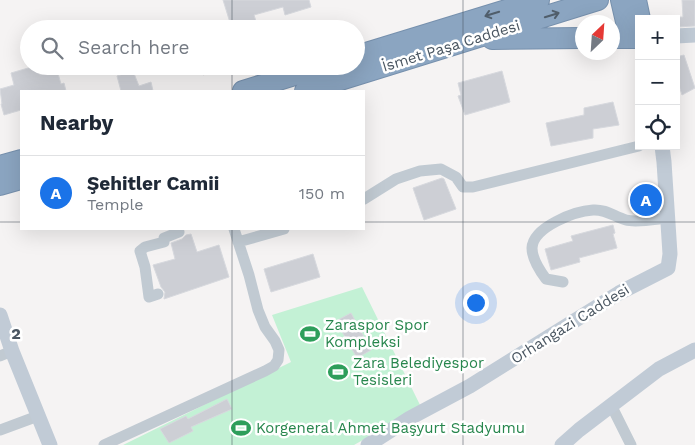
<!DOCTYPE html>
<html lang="en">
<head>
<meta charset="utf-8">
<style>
	:root { --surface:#fff; --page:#f6f6f7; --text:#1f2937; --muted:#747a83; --line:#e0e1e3; --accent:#1a73e8 }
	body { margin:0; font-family:"Work Sans",sans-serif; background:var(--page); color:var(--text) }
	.controls { position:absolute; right:15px; top:15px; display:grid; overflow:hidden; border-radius:0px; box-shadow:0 5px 20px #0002 }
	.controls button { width:45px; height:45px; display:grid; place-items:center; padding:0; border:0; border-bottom:1px solid var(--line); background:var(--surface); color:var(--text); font:25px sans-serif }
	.compass { position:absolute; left:575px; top:15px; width:45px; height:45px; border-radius:50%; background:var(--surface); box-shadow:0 5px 20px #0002; rotate:25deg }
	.you { position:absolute; left:475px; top:302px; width:18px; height:18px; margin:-12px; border:4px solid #fff; border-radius:50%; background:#1a73e8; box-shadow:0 0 0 8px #1a73e833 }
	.badge { display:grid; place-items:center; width:32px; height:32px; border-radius:50%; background:var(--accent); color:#fff; font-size:16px; font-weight:700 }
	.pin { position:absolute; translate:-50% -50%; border:2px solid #fff; box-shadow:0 1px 5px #0006 }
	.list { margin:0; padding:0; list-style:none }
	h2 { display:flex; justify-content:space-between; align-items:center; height:65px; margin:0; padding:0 20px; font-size:21px }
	h2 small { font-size:16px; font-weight:400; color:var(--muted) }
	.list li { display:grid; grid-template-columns:32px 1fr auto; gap:15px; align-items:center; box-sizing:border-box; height:75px; padding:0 20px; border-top:1px solid var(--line) }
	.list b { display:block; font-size:19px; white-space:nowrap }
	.list p { margin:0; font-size:16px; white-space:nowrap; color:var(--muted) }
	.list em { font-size:16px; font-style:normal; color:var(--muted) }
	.icon { flex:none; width:28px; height:28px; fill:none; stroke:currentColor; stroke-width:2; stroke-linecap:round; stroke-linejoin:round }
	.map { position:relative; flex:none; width:695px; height:445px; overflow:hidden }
	.search { position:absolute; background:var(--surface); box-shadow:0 5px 20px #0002; left:20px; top:20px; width:345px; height:55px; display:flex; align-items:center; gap:12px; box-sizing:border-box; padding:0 18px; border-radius:28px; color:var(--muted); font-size:19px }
	.panel { position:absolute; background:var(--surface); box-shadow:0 5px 20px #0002; left:20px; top:90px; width:345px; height:140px; border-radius:0px }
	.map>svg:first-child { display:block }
	.pitch { fill:#c3f1d5 }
	.building { fill:#cdcfd5; stroke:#d7d9de }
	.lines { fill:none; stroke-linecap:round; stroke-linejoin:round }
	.highway-casing { stroke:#7690ad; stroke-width:22 }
	.street { stroke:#c1cad2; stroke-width:11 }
	.secondary { stroke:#c1cbd6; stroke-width:15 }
	.highway { stroke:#8ba5c1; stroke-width:20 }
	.oneway { stroke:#505e6b }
	.grid { fill:none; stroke:#4a5661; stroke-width:1; stroke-opacity:0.55 }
	.labels { text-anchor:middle; stroke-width:5; stroke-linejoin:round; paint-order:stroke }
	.street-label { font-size:15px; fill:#4a5661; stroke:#fff }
	.leisure-label { font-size:15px; fill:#27864d; stroke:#fff; text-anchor:start }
	.grid-label { font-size:16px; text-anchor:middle; font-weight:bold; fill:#4a5661; stroke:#fff; stroke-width:5; stroke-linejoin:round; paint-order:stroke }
</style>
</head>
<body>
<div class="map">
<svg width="695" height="445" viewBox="0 0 695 445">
	<rect width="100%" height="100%" fill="#f5f3f3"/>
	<path class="pitch" d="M362,287L421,407L354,445H123L291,362L272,315Z"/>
	<path class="building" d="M223,0H309L311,7L285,15L283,7L254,15L257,24L240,29H232Z
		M682,0H695V26L676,27V17H683Z
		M684,55L695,88L682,95L676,76V57Z
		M35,66H37L40,75L57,70L61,84L64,83L66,91H21V110L4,115L1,104H2L0,89L14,85L11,73Z
		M200,66H224L225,68L203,75Z
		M133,71L139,86L151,82L153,91H121L117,76Z
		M502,71L510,102L465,115L458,96L461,95L458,83Z
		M613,102L619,125L593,129V138L551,146L546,123L584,115V108Z
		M442,178L444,179L456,209L424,220L413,188Z
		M643,189L656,193L650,213L636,209Z
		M613,225L615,233L613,234L617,248L579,258L580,262L551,270L545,249L573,241L571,236Z
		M191,234L197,252L219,245L229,277L164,299L165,292L161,287L153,265L175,259L171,243L182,239L186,235Z
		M313,254L320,277L271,292L264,269Z
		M351,313L371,350L357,358L336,321Z
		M227,399L232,409L191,427L193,431L169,443L160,429L186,416L188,419Z"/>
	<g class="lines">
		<defs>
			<path id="highway" d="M621,0L627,26L639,37
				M636,0L640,19
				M612,38H639
				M492,39L582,38
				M356,56L539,0
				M243,91L324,66
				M305,91L598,0
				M0,166L21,160
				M0,185L21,179"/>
		</defs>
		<use href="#highway" class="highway-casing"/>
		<path class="street" d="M364,199L396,179L420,171L441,169L456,177L463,187H473L639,146
			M238,242L284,229
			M563,282L546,279C540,271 532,259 532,248C533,227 575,211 593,210C606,209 615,217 626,220C636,223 657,219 668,218
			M158,294L149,297L145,267L140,251L145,247L164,242V238L179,232L178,229
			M0,356L12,351
			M611,405L631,445
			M0,430L38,416
			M104,445L265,371L274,366L278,360L279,350L275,341L265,327L258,310L249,275L234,229"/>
		<path class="secondary" d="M676,36L695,35
			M0,315L12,351L50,445
			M368,445L410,418L470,386L619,293L668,268L670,254L664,162L662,146
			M562,445L579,430L659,369L695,350"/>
		<use href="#highway" class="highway"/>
	</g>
	<defs><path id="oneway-shaft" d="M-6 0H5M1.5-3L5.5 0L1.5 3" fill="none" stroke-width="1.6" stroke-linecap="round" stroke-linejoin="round" transform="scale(1.25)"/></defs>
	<g class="oneway">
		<use href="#oneway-shaft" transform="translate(492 14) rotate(163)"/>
		<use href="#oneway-shaft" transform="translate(552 15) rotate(-17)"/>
	</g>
	<path class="grid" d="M232,0V29M463,0V445M232,66V91M0,222H21M364,222H695M232,229V445"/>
	<defs>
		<symbol id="stadium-bare" viewBox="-9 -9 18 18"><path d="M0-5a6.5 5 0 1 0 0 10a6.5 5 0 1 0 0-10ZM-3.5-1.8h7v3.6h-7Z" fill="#2e9e5b" stroke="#fff" stroke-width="2.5" paint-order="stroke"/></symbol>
	</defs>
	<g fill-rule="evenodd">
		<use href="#stadium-bare" x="296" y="320" width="28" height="28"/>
		<use href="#stadium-bare" x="324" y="358" width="28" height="28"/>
		<use href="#stadium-bare" x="227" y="414" width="28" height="28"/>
	</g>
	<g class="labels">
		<g class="street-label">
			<text transform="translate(451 46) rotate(-17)" y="5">İsmet Paşa Caddesi</text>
			<text transform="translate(570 324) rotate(-32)" y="5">Orhangazi Caddesi</text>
		</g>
		<g class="leisure-label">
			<text x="325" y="330">Zaraspor Spor<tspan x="325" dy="17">Kompleksi</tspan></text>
			<text x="353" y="368">Zara Belediyespor<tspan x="353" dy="17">Tesisleri</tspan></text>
			<text x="256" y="433">Korgeneral Ahmet Başyurt Stadyumu</text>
		</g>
	</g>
	<g class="grid-label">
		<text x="16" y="339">2</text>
	</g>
</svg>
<div class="controls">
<button>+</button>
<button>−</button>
<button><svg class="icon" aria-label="locate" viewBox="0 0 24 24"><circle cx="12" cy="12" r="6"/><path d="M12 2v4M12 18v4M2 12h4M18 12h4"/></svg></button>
</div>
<svg class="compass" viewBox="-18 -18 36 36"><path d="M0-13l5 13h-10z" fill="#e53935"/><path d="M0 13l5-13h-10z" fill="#747a83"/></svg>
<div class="you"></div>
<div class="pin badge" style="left:646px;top:200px">A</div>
<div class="search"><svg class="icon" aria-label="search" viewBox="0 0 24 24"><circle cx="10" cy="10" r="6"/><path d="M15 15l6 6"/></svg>Search here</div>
<section class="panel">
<h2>Nearby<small></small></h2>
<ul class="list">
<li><span class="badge">A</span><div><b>Şehitler Camii</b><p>Temple</p></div><em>150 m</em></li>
</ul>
</section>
</div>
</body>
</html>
